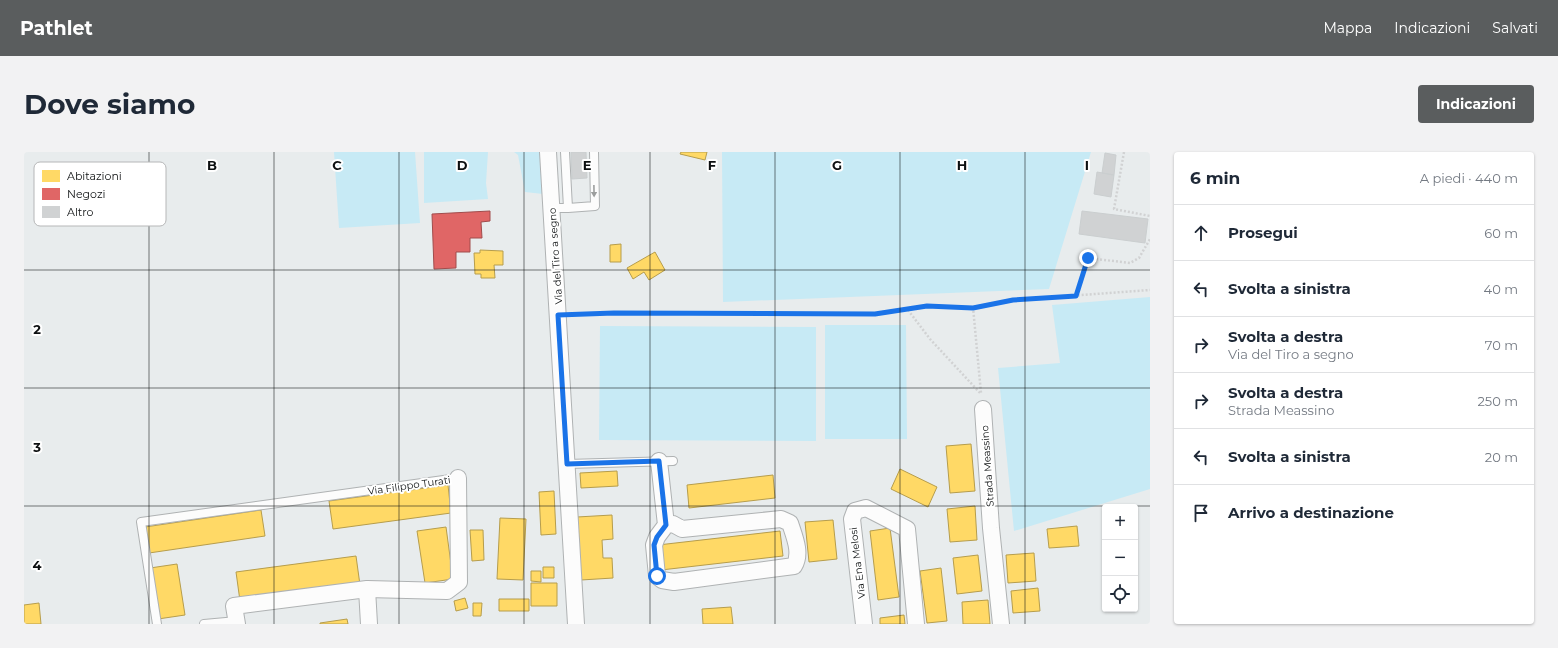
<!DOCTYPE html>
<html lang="it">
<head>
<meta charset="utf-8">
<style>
	:root { --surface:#fff; --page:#f2f2f3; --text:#1f2937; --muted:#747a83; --line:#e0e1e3; --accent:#5a5d5e }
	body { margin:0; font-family:Montserrat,sans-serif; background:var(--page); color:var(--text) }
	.controls { position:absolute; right:12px; bottom:12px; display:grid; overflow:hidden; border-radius:4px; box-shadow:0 1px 3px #0004 }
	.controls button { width:36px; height:36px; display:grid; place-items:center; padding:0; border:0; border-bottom:1px solid var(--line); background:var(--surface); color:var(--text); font:20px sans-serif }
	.stop { position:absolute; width:12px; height:12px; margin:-9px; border:3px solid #1a73e8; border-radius:50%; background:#fff }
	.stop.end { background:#1a73e8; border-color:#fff; box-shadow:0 1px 4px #0008 }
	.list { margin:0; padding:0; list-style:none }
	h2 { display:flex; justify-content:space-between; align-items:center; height:52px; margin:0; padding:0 16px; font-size:17px }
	h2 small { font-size:13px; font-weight:400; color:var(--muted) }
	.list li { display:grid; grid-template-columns:26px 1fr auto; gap:12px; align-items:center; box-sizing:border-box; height:56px; padding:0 16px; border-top:1px solid var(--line) }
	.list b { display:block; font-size:15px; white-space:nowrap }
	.list p { margin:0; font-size:13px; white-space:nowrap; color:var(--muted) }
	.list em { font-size:13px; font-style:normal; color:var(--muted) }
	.icon { flex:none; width:22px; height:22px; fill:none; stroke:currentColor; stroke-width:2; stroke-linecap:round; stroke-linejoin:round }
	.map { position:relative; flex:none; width:1126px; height:472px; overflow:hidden; border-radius:4px }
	header { display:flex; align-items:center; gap:24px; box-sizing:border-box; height:56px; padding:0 20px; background:var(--accent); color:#fff }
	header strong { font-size:19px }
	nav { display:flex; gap:22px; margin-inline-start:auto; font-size:14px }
	.intro { display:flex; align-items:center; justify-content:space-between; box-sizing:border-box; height:96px; padding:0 24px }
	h1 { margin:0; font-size:28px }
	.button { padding:10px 18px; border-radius:4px; background:var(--accent); color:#fff; font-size:14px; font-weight:700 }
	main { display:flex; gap:24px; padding:0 24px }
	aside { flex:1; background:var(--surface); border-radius:4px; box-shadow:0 1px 3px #0004 }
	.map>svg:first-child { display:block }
	.green { fill:#c7eaf5 }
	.homes { fill:#ffd966; stroke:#b69d4c }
	.shops { fill:#e06666; stroke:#a14c4c }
	.building { fill:#d0d2d3; stroke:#cacecf }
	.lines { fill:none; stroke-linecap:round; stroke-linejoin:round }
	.lane-casing { stroke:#afb2b3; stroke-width:10 }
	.street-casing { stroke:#afb2b3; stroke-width:18 }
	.path { stroke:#d1d2d3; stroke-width:2.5; stroke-dasharray:2 2; stroke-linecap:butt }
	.lane { stroke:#fcfcfc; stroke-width:8 }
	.street { stroke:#fcfcfc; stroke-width:16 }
	.oneway { fill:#9c9e9e }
	.route { stroke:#1a73e8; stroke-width:5 }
	.grid { fill:none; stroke:#0d1011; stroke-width:1; stroke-opacity:0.55 }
	.labels { text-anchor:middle; stroke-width:4; stroke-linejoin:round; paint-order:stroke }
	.street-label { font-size:10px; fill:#0d1011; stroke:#fff }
	.key { fill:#fff; stroke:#b6b7b8; stroke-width:1 }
	.key-label { font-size:11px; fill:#0d1011 }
	.grid-label { font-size:13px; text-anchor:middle; font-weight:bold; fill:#0d1011; stroke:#fff; stroke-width:4; stroke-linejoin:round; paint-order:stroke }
</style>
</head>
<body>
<header>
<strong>Pathlet</strong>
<nav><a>Mappa</a><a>Indicazioni</a><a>Salvati</a></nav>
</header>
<div class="intro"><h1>Dove siamo</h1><a class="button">Indicazioni</a></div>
<main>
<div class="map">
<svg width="1126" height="472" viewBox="0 0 1126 472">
	<rect width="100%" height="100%" fill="#e8eced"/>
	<path class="green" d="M310,0H391L396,71L315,76Z
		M400,0H464L462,31L464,47L400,51Z
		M490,0H516L519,42L501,40L494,3Z
		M698,0H1067L1025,137L699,150Z
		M1126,145V337L990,379L974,216L1036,211L1028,153Z
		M801,173H882L883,287H801Z
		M576,174L792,175V289L575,288Z"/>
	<path class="homes" d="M657,0H683L681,8L656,2Z
		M597,92V110H586V93Z
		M456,98L479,99V113H470L471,126H457V122H451L450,101H456Z
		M631,100L641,118L625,128L620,120L609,127L603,116Z
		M947,292L951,339L926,341L922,294Z
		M876,317L913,335L904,355L867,337Z
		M593,319L594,334L557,336L556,321Z
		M749,323L751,346L665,356L663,333Z
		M424,333L427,361L309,377L305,349Z
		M530,339L532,382L517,383L515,340Z
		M951,354L953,388L926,390L923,357Z
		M237,358L241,384L125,401L121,375Z
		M588,363L589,387L578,388L579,406H588L589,426L557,428L553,365Z
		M476,366L502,367L499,428L473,427Z
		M809,368L813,407L785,410L781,370Z
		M1053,374L1055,394L1025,396L1023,377Z
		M422,375L429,427L401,431L393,379Z
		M866,376L875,445L854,448L846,379Z
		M446,378H459L460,408L448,409Z
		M756,379L759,404L637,418L634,393Z
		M1010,401L1012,429L984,431L982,403Z
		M954,403L958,439L933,442L929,406Z
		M332,404L336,433L216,449L212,420Z
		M153,412L161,463L134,467L126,416Z
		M519,415H530V426H519Z
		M917,416L923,469L903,471L896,419Z
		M507,419H517V430L507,429Z
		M507,431H533V454H507Z
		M1014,436L1016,459L989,461L987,439Z
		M441,446L444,456L432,459L430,449Z
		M475,447H505V459H475Z
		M964,448L966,472H939L938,450Z
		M15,451L17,472H0V453Z
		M449,451H458L457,464H449Z
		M707,455L709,472H679L678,457Z
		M880,463L881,472H856V466Z
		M323,467L324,472H296V471Z"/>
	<path class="shops" d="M466,59V69L457,70L458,86H446V100H432V116L410,117L408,62Z"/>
	<path class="building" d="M547,0H562L563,26L548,27Z
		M1081,1L1092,3L1090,23L1078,21Z
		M1073,20L1090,23L1087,45L1070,42Z
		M1058,59L1124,67L1121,91L1055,82Z"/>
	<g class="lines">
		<defs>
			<path id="lane" d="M528,56H544L541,0
				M544,56L571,54L570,0
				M543,312L649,309
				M133,472L117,370L434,326
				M180,472L213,469"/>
			<path id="street" d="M524,0L552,472
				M959,257L967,376L977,472
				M635,309L642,373L633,385L630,393L633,424L638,428L650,430L770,414C778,401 770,384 766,371L757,367L658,377L649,372L642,373
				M343,437L345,472
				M213,472L210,454L343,437L423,439L435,430L434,326
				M840,472L828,367L831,359L842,356L883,377L892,472"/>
		</defs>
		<use href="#lane" class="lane-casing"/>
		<use href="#street" class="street-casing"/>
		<path class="path" d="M1100,0L1090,57L1126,64
			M1052,144L1064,106L1106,111L1115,106L1126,87
			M949,155L957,241
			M884,158L906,187L957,242
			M547,163L590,161L851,162L903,155H949L989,148L1126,138"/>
		<use href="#lane" class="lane"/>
		<use href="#street" class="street"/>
	</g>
	<defs><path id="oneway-solid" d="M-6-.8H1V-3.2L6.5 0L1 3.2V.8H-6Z"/></defs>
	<use class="oneway" href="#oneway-solid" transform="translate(570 39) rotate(89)"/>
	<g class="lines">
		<path class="route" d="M633,424L630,393L633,385L642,373L635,309L543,312L534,163L590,161L851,162L903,154L949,156L989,148L1052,144L1064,106"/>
	</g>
	<path class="grid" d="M125,0V472M250,0V472M375,0V472M500,0V472M626,0V472M751,0V472M876,0V472M1001,0V472M0,118H1126M0,236H1126M0,354H1126"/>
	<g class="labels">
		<g class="street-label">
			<text transform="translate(531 104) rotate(-94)" y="4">Via del Tiro a segno</text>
			<text transform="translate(963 314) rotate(-94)" y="4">Strada Meassino</text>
			<text transform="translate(385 333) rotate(-8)" y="4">Via Filippo Turati</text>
			<text transform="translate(833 411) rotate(-97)" y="4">Via Ena Melosi</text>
		</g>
	</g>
	<rect x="10" y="10" width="132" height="64" rx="6" class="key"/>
	<rect x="18" y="18" width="18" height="12" fill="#ffd966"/>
	<rect x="18" y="36" width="18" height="12" fill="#e06666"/>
	<rect x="18" y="54" width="18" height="12" fill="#d0d2d3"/>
	<g class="key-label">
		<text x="43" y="28">Abitazioni</text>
		<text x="43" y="46">Negozi</text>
		<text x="43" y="64">Altro</text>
	</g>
	<g class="grid-label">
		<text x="188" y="18">B</text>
		<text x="313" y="18">C</text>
		<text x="438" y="18">D</text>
		<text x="563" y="18">E</text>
		<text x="688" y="18">F</text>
		<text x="813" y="18">G</text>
		<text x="938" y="18">H</text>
		<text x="1063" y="18">I</text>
		<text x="13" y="182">2</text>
		<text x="13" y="300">3</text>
		<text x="13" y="418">4</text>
	</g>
</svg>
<div class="controls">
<button>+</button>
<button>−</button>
<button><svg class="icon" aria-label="locate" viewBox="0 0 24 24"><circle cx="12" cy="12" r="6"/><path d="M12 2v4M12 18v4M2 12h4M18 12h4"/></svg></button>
</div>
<div class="stop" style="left:633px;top:424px"></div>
<div class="stop end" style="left:1064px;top:106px"></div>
</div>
<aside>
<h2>6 min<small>A piedi · 440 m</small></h2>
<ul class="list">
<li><svg class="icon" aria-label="ahead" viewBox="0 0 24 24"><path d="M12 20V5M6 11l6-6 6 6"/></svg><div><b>Prosegui</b></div><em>60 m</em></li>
<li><svg class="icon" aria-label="left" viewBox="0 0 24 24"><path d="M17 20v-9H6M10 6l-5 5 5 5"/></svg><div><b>Svolta a sinistra</b></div><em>40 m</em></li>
<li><svg class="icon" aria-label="right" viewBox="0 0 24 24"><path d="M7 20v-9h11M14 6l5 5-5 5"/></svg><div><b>Svolta a destra</b><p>Via del Tiro a segno</p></div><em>70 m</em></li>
<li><svg class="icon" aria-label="right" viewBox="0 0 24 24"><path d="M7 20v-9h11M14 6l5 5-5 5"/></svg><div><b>Svolta a destra</b><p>Strada Meassino</p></div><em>250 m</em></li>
<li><svg class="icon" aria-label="left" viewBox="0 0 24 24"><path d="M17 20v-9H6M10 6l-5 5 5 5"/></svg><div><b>Svolta a sinistra</b></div><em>20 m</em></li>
<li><svg class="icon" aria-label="arrive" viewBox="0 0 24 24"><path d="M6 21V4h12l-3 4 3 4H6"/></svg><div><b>Arrivo a destinazione</b></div></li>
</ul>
</aside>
</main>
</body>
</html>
